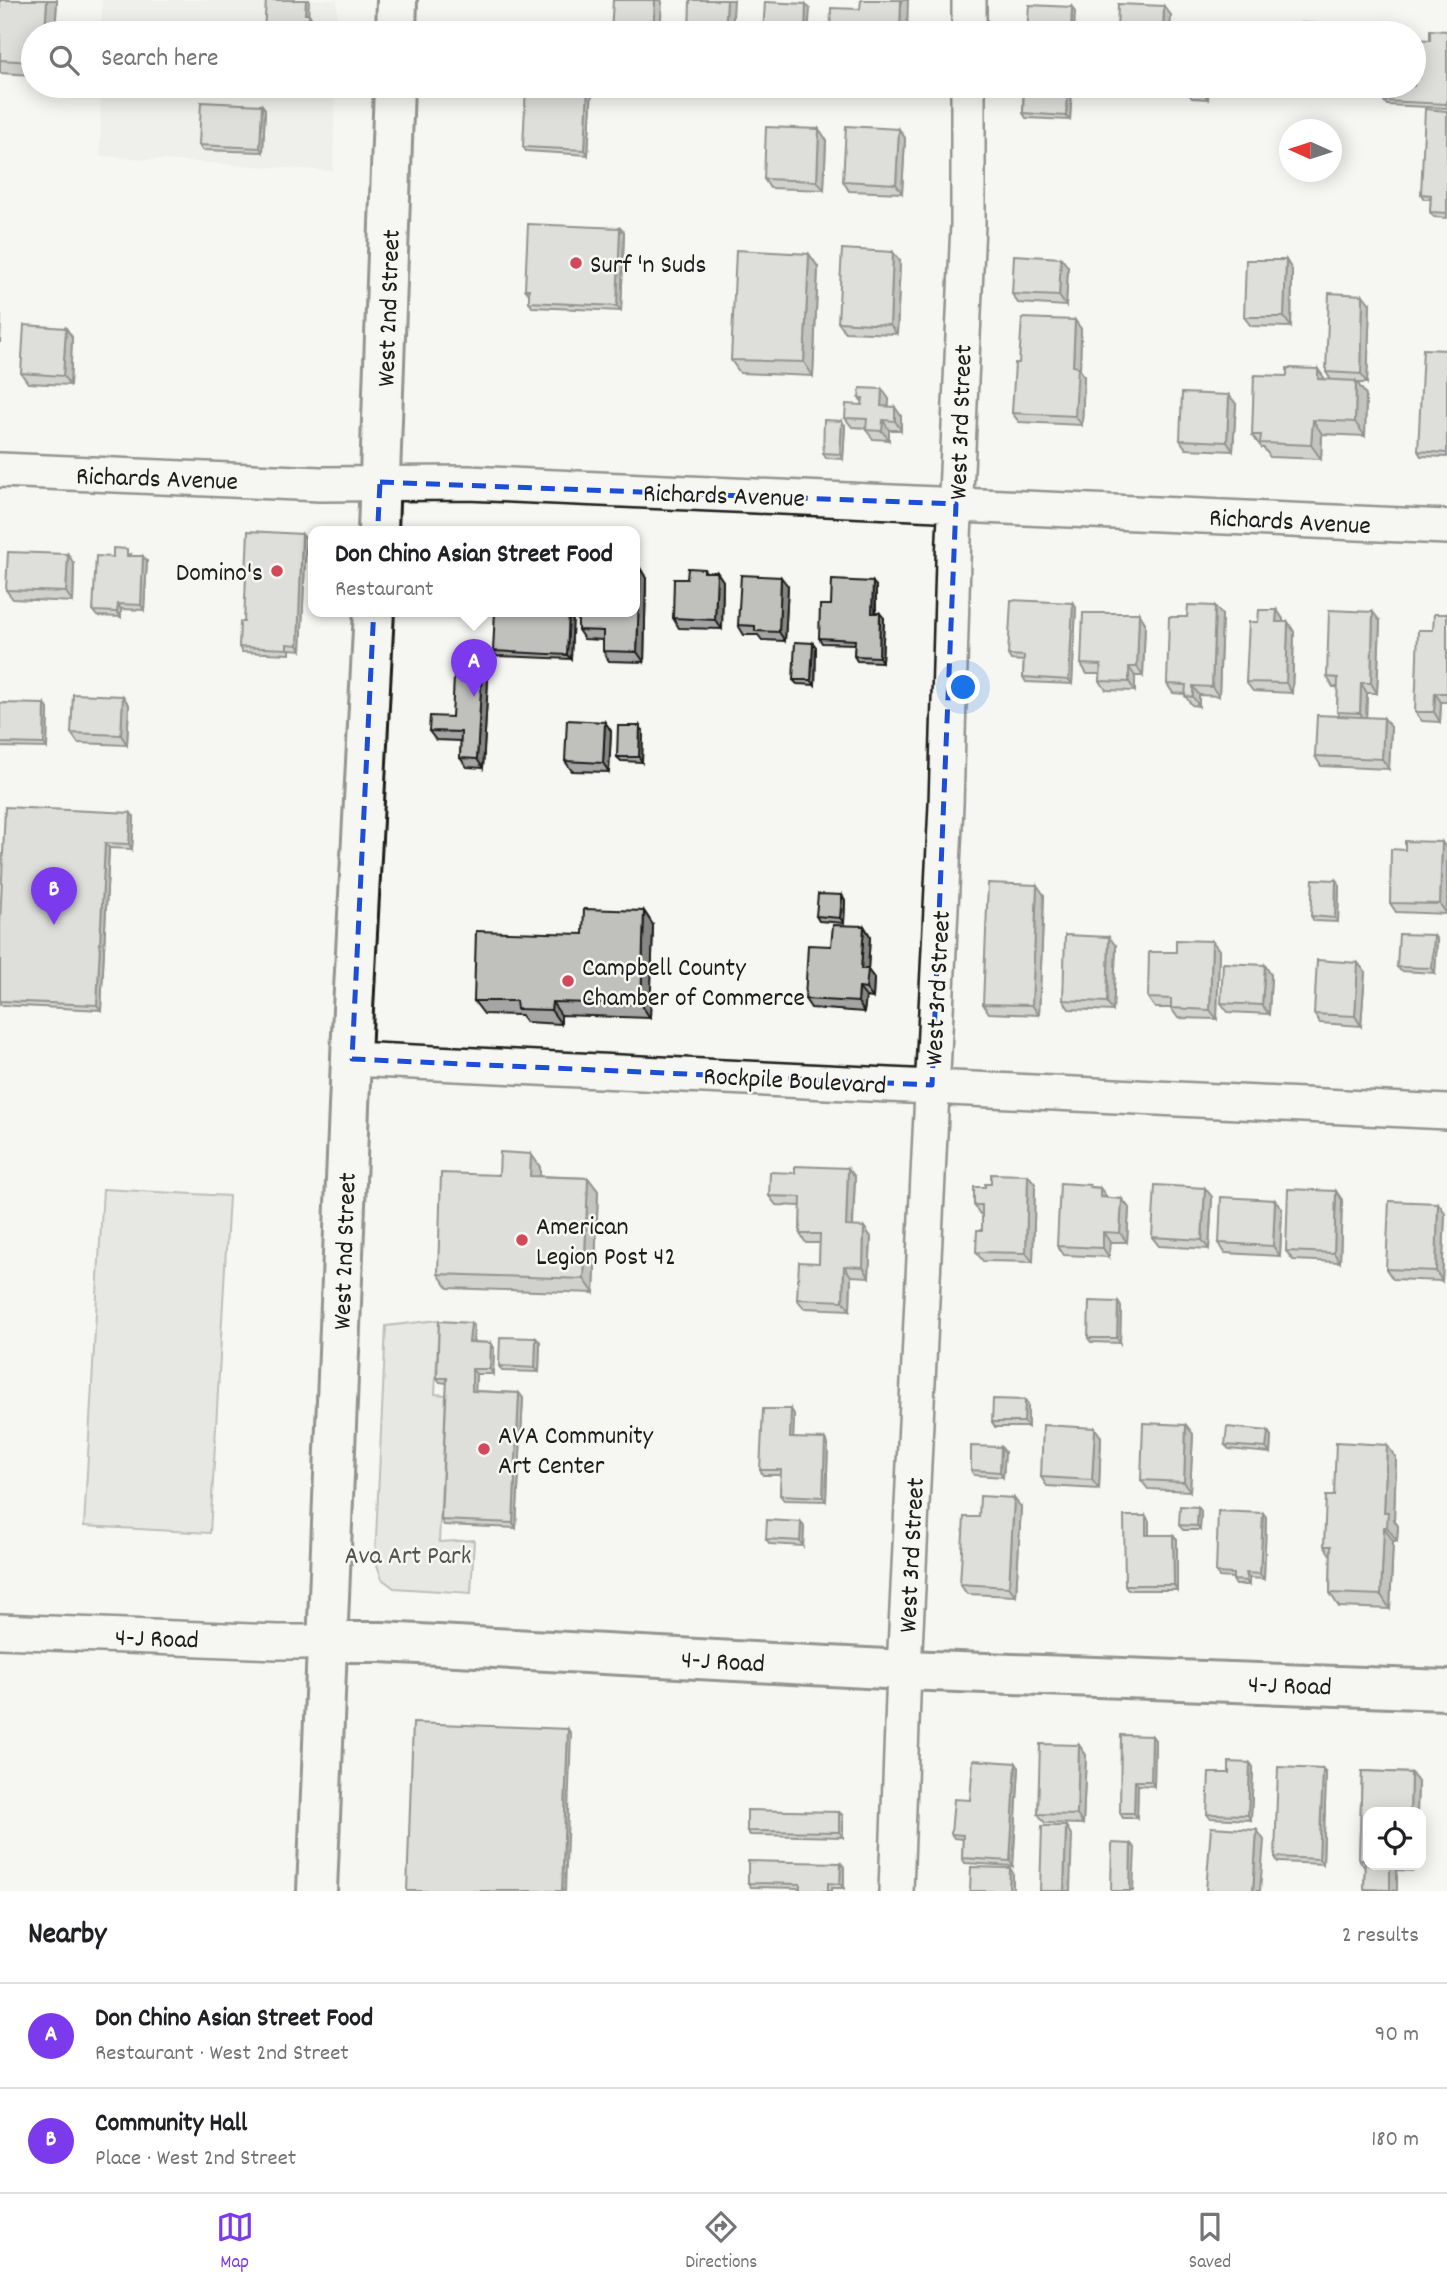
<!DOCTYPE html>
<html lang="en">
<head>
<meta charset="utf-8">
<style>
	:root { --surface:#fff; --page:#f6f6f6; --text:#202124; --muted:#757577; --line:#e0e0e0; --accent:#7c3aed }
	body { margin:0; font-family:Dekko,sans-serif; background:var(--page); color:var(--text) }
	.controls { position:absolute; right:21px; bottom:21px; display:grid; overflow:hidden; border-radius:14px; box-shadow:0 4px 18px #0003 }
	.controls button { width:63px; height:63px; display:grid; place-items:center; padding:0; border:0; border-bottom:2px solid var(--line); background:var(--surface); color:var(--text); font:35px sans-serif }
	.compass { position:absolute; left:1279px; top:119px; width:63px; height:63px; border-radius:50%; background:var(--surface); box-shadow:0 4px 18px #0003; rotate:273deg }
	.you { position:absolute; left:964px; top:688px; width:24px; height:24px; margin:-18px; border:5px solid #fff; border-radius:50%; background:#1a73e8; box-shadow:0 0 0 10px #1a73e833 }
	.badge { display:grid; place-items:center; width:46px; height:46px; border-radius:50%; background:var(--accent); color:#fff; font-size:23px; font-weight:700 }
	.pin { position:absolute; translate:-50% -58px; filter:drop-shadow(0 2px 4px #0008) }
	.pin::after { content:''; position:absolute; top:37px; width:24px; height:21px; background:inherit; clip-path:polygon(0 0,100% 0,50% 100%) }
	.popup { position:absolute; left:308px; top:526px; width:332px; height:91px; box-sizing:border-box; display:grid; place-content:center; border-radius:14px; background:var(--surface); filter:drop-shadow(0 2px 5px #0005); font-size:23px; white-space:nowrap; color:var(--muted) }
	.popup b { font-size:26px; color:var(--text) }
	.popup::after { content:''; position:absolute; left:50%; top:100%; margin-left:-14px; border:14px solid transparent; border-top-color:var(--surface) }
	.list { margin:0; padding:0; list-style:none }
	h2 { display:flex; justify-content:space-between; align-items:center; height:91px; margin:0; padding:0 28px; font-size:30px }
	h2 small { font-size:23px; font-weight:400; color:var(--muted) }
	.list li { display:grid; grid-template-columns:46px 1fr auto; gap:21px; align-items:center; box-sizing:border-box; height:105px; padding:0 28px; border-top:2px solid var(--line) }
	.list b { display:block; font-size:26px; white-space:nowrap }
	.list p { margin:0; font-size:23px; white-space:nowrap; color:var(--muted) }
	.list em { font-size:23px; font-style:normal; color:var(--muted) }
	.icon { flex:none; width:38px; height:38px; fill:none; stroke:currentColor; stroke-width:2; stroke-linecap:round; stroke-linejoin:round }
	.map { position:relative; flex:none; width:1447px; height:1891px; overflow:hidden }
	.search { position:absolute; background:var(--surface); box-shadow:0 4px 18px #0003; left:21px; right:21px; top:21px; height:77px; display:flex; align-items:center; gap:18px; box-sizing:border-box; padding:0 24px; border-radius:38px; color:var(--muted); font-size:26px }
	.sheet { height:301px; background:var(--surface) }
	nav { display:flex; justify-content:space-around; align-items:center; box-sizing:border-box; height:98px; border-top:2px solid var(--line); background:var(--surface); font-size:19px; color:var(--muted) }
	nav a { display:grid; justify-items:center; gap:4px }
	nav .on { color:var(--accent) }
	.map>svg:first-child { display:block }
	.built { fill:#e6e6e2 }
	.green { fill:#d6d6d2; stroke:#797977; stroke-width:2 }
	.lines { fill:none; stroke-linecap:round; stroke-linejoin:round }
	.street-casing { stroke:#1c1c1c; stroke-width:38 }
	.secondary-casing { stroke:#1c1c1c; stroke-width:44 }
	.primary-casing { stroke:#1c1c1c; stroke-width:44 }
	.street { stroke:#f6f6f2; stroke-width:33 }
	.secondary { stroke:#f6f6f2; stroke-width:38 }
	.primary { stroke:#f6f6f2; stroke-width:38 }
	.wall { fill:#a5a5a3; stroke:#1c1c1c; stroke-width:2 }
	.shaded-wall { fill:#868684; stroke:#1c1c1c; stroke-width:2 }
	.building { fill:#c0c0bd; stroke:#1c1c1c; stroke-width:2 }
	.marked { fill:none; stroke:#1d4ed8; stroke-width:5; stroke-dasharray:14 9; stroke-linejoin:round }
	.poi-dot { fill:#d1495b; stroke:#f6f6f2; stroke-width:2.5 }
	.labels { text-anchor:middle; stroke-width:5; stroke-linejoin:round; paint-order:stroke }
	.poi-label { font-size:26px; fill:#1c1c1c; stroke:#f6f6f2; text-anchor:start }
	.street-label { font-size:26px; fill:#1c1c1c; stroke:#f6f6f2 }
	.park-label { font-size:26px; fill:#545453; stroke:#f6f6f2 }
</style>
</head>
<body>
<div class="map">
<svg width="1447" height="1891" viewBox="0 0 1447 1891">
	<rect width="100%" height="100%" fill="#f6f6f2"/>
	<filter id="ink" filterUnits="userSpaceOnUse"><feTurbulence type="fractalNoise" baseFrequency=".0143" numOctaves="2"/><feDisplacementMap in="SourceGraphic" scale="14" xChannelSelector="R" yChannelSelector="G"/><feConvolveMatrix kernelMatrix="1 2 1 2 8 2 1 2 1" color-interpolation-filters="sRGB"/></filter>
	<g filter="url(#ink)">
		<path class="built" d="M102,0H337V33H102Z
			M101,86H335L333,171L100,156Z"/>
		<path class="green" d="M103,1189L229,1196L210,1533L84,1526Z
			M439,1320L435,1394L446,1395L439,1542L474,1540L471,1593L394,1588L382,1579L375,1559L386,1326Z"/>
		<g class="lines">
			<defs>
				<path id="street" d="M969,33V0
					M0,470L320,484L468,483L1447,527
					M352,1059L1447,1112
					M0,1631L278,1642H328
					M896,1891L904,1670L946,805L953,561L968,224V86"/>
				<path id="secondary" d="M328,1642H381L904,1670L1447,1690"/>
				<path id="primary" d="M396,33L397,0
					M378,531L394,86
					M317,1891L353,1009L374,611"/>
			</defs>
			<use href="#street" class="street-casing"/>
			<use href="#secondary" class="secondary-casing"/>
			<use href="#primary" class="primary-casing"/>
			<use href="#street" class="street"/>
			<use href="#secondary" class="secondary"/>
			<use href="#primary" class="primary"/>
		</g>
		<path class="wall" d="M0,0H57L55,33H33V75L0,73Z
			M1447,31V108L1387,105L1384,101L1414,86L1430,40Z
			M592,86L588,155L526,151L523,147Z
			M1024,86H1072L1070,120L1026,118L1023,113Z
			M1185,86H1209L1208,99L1192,98L1185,89Z
			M1269,86H1341L1340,91L1270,87Z
			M262,105L265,109L263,152L202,150L199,145Z
			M1447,111V218L1434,217L1430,212L1431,199H1424L1421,194Z
			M899,129L905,138L902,193L849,191L843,181Z
			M826,139L824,190L770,188L764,179Z
			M624,232L621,311L532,307L529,302V294L525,289Z
			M809,254L818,267L813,376L740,373L731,360Z
			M1061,258L1068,267L1066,306L1018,303L1012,294Z
			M1286,260L1292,270L1291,327L1251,326L1244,317Z
			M900,261L897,334L845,332L838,322Z
			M1370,304L1367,383H1357L1366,395L1365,436L1322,434L1321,459L1270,457L1264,448H1262L1252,435L1326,380H1331L1326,372Z
			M66,328L72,337L70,385L28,383L21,373Z
			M1081,329L1080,370L1084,376L1082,425L1019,422L1012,413L1019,363Z
			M1447,350V457L1421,456L1418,451Z
			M1229,395L1236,404L1233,451L1186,449L1180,440Z
			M859,398L889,399L888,407L901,416V430H889V440L873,439L866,430L867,428L852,427L845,418L862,405L863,402Z
			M845,426L843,459L826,458L823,453Z
			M306,539L301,650L290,649V654L242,652L239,647L244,622Z
			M131,554L130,556L147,561L144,610L121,609V617L97,616L93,611L113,557Z
			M74,564L73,602L13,599L6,590Z
			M640,568L646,578L644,662L609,661L603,651V640L584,639L578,630Z
			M704,569L706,572H717L723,581L722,629L679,628L673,618L687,579Z
			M788,586L785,641L762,640L758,635H744L738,625Z
			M876,586V613L884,618L882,662L857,661L854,656L855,644L822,643L819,638L831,605Z
			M1076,608L1072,684L1026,682L1023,677L1024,661L1011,660L1008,655Z
			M1277,610L1283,619V622H1288L1294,632L1292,693L1253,691L1246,682L1258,622Z
			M573,611L571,659L497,656L493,651Z
			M1139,613L1145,623L1143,676H1135V691L1106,690L1100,681V674H1087L1081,664Z
			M1447,614V702H1441L1440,722L1422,721L1415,712L1433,630Z
			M1222,615L1219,696L1199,695V706L1192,705L1185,696V694L1173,693L1167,684L1187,617Z
			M1380,621L1377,693H1367L1366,717L1391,727L1389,769L1321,766L1315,756L1340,716L1337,712L1338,687H1333L1327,677Z
			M813,643L816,647L815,685L797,684L793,680Z
			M483,652L489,662L483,768L467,767L460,758L461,741L436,740L429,731L452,717L468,659Z
			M0,703L48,709L47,748L0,747Z
			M129,705L127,745L78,743L71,733Z
			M605,722L611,731L609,772L572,771L565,761Z
			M643,731L642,762L621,761L617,757Z
			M134,817L132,849L109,848L101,1010L0,1005V924Z
			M1405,850L1447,914L1396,912L1390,903Z
			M1336,880L1339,884L1338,922L1314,921L1311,916Z
			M842,895L845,900L844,923L819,921L816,916Z
			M1044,895L1039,1015L989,1013L983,1004Z
			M644,911L653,925L650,1018L561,1015V1024L526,1022L521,1015L484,1014L474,1001L583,934Z
			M864,926L870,936L868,970L874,978L873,998L866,997L864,1012L811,1008L805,999L831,946Z
			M1437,940L1435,973L1401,971L1397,967Z
			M1212,941L1219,950L1217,1019L1178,1018L1171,1008H1155L1148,998L1176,952Z
			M1116,946L1113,1011L1069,1009L1063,1000Z
			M1358,963L1365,972L1361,1026L1320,1023L1314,1014Z
			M1271,975L1269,1014L1228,1012L1221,1003Z
			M531,1154L540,1167V1176L588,1178L598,1191L594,1293L448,1288L438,1274L499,1175Z
			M848,1168L855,1177L853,1227H864L871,1237L869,1277L851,1276L850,1310L804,1308L797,1299L819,1263L820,1243H806L800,1234L801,1206L776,1205L769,1196L795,1173Z
			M1028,1175L1035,1184L1033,1262L983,1261L976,1252L982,1230V1214H980L974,1205L985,1187Z
			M1092,1187L1100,1188L1107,1198L1122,1199L1129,1208L1127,1242H1110L1109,1257L1064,1255L1057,1246Z
			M1205,1188L1212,1197L1209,1249L1159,1246L1152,1237Z
			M1336,1191L1342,1200L1340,1262L1293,1260L1286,1251Z
			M1438,1203L1445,1213L1442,1281L1393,1279L1386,1269Z
			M1282,1209L1280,1256L1225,1253L1219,1243Z
			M1118,1302L1121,1307L1120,1343L1091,1342L1088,1338Z
			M474,1327L473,1342L491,1343L494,1348L493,1374H476L475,1391L519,1393L523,1398L516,1528L444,1525L441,1520L447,1383L440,1382L437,1378Z
			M540,1342L539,1372L502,1371L499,1366Z
			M1028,1404V1427H995L992,1422Z
			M794,1414L793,1438L828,1444L826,1501L784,1500L780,1495L781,1475H763L760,1470Z
			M1186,1425L1193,1434L1190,1491L1148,1489L1141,1480Z
			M1271,1436L1270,1453L1229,1449L1225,1445Z
			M1101,1437L1099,1489L1047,1486L1041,1477Z
			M1001,1447L1005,1452L1003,1477L974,1475L971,1470Z
			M1396,1458L1394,1520L1398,1526L1397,1541H1393L1390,1609L1339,1607L1330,1593L1331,1556L1324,1546L1334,1496Z
			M1021,1507L1016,1596L967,1594L960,1584Z
			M1198,1507L1201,1511L1200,1530H1183L1179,1525Z
			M1263,1513L1266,1517L1264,1579L1249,1578V1585H1236L1233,1580V1578L1219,1577L1216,1573Z
			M1149,1521V1535H1173L1177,1539V1590H1128L1125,1585Z
			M801,1522L804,1527L803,1546L770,1544L766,1539Z
			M1152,1736L1155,1740L1154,1786L1138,1785L1137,1818H1123L1120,1813Z
			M1079,1745L1086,1755L1083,1824L1045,1823L1038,1814Z
			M1250,1763L1253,1767L1251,1820L1210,1818L1207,1814L1229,1773Z
			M1019,1768L1013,1866L965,1863L962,1858L963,1839L954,1838L951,1834L970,1800Z
			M1323,1769L1326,1774L1323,1864L1278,1862L1275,1857Z
			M1362,1771L1411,1773L1418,1782L1417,1812H1368V1865H1414V1871L1397,1870V1891H1365L1364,1889L1365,1868L1359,1859Z
			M839,1812L843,1816V1837L750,1835L747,1831Z
			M841,1863L844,1867V1888H832V1891H800V1888L751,1887L748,1883Z"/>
		<path class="shaded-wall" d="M47,0H57L55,33H45Z
			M306,0H309L308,19L305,14Z
			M655,0H661L662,2L660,33H653Z
			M727,0H734L732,33H725Z
			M901,0H908L907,33H900Z
			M806,4L810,9L808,33H805Z
			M1164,6L1171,15L1170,33H1163Z
			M1072,7L1075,12L1074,33H1071Z
			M309,14L312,19V33H308Z
			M588,86H592L588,155L585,150Z
			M1068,86H1072L1070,120L1066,116Z
			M1202,86H1209L1208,99L1201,90Z
			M262,105L265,109L263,152L260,148Z
			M819,129L826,139L824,190L817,181Z
			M899,129L905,138L902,193L896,184Z
			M620,228L624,232L621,311L617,306Z
			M893,252L900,261L897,334L890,325Z
			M809,254L818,267L813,376L804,362Z
			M1061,258L1068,267L1066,306L1059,296Z
			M1286,260L1292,270L1291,327L1284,317Z
			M1363,295L1370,304L1367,383L1361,374Z
			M0,314L1,315L0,343Z
			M1075,320L1081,329L1080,370L1084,376L1082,425L1075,416L1073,366Z
			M66,328L72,337L70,385L63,376Z
			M1318,369L1328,383L1318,379Z
			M1356,381L1366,395L1365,436L1355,422Z
			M882,389L889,399L888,416L881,406Z
			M1229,395L1236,404L1233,451L1227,442Z
			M895,407L901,416V430L895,421Z
			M883,420L889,430V440L882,431Z
			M1313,420L1322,434L1321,459L1311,445Z
			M842,421L845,426L843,459L840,454Z
			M302,534L306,539L301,650L298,645Z
			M68,554L74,564L73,602L66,592Z
			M143,556L147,561L144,610L141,605Z
			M640,568L646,578L644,662L637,652Z
			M717,572L723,581L722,629L715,620Z
			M781,577L788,586L785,641L779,632Z
			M873,582L876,586L875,617L872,613Z
			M1073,603L1076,608L1072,684L1069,680Z
			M118,604L121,609V617L117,612Z
			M1215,606L1222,615L1219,696L1212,687Z
			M1277,610L1283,619V631L1276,622Z
			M569,611H573L571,659L567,655Z
			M1373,612L1380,621L1377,693L1371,683Z
			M880,613L884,618L882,662L879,657Z
			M1139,613L1145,623L1143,676L1137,667Z
			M1288,622L1294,632L1292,693L1286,683Z
			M813,643L816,647L815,685L811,680Z
			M483,652L489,662L483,768L477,759Z
			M1129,667L1135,676V691L1129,682Z
			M1361,683L1367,693L1366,722L1360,713Z
			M1193,686L1199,695V706L1193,697Z
			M1435,693L1441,702L1440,722L1434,712Z
			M123,696L129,705L127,745L121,735Z
			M45,704L48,709L47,748L44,744Z
			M1384,718L1391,727L1389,769L1382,759Z
			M605,722L611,731L609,772L603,763Z
			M640,726L643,731L642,762L639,757Z
			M131,813L134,817L132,849L129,844Z
			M1442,842L1447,849V914L1440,904Z
			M105,843L109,848L101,1010L97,1005Z
			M1336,880L1339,884L1338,922L1335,918Z
			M1037,885L1044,895L1039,1015L1032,1005Z
			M842,895L845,900L844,923L840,918Z
			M644,911L653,925L650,1018L641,1004Z
			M864,926L870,936L868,970L874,978L873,998L866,989L861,969Z
			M1434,935L1437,940L1435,973L1432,968Z
			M1109,937L1116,946L1113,1011L1107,1002Z
			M1212,941L1219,950L1217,1019L1210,1010Z
			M1358,963L1365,972L1361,1026L1355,1016Z
			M1265,965L1271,975L1269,1014L1262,1005Z
			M859,988L866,997L864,1012L858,1002Z
			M552,1002L561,1015V1024L551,1010Z
			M531,1154L540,1167V1189L530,1176Z
			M848,1168L855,1177L852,1236L846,1226Z
			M1028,1175L1035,1184L1033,1262L1026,1253Z
			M588,1178L598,1191L594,1293L584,1279Z
			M1100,1188L1107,1197L1106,1207L1100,1197Z
			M1205,1188L1212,1197L1209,1249L1202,1240Z
			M1336,1191L1342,1200L1340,1262L1334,1253Z
			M1122,1199L1129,1208L1127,1242L1120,1233Z
			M1275,1200L1282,1209L1280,1256L1273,1246Z
			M1438,1203L1445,1213L1442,1281L1436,1271Z
			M864,1227L871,1237L869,1277L863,1267Z
			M1103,1232L1110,1242L1109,1257L1103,1248Z
			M844,1266L851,1276L850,1310L843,1301Z
			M1118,1302L1121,1307L1120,1343L1117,1338Z
			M471,1323L474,1327L473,1347L469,1342Z
			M536,1338L540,1342L539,1372L535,1368Z
			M491,1343L494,1348L493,1374L490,1369Z
			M472,1369L476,1374L475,1396L472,1391Z
			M519,1393L523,1398L516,1528L513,1523Z
			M1025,1400L1028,1404V1427L1024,1422Z
			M791,1409L794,1414L793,1443L790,1438Z
			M1186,1425L1193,1434L1190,1491L1184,1482Z
			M1095,1428L1101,1437L1099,1489L1092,1480Z
			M1268,1431L1271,1436L1270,1453L1266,1448Z
			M825,1439L828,1444L826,1501L823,1497Z
			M1387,1445L1396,1458L1394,1520L1398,1526L1397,1541L1387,1527L1384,1512Z
			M1001,1447L1005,1452L1003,1477L1000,1472Z
			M1014,1498L1021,1507L1016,1596L1009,1587Z
			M1198,1507L1201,1511L1200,1530L1197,1526Z
			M1263,1513L1266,1517L1264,1579L1260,1574Z
			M1146,1516L1149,1521V1540L1146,1535Z
			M801,1522L804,1527L803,1546L800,1541Z
			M1384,1527L1393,1541L1390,1609L1381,1595Z
			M1173,1535L1177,1539V1590L1174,1585Z
			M1246,1573L1249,1578V1585L1246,1581Z
			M568,1729L571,1734L565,1891H562Z
			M1152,1736L1155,1740L1154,1786L1151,1781Z
			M1079,1745L1086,1755L1083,1824L1077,1815Z
			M1016,1763L1019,1768L1013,1866L1010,1861Z
			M1250,1763L1253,1767L1251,1820L1248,1815Z
			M1323,1769L1326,1774L1323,1864L1319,1859Z
			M1411,1773L1418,1782L1417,1812H1410Z
			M1135,1781L1138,1785L1137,1818L1134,1813Z
			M839,1812L843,1816V1837L839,1832Z
			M1066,1826L1072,1836L1070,1891H1064Z
			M1257,1830L1264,1840L1260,1891H1253Z
			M1131,1844L1135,1848L1133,1891H1130Z
			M841,1863L844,1867V1888L840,1884Z
			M1390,1865H1393L1397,1870V1891L1390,1890Z
			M1010,1868L1013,1873V1891H1009Z"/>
		<path class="building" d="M0,0H47L45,33H33V62L0,60Z
			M266,0H306L305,14H309L308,33H264Z
			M613,0H655L653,33H611Z
			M690,0H727L725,33H689Z
			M861,0H901L900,33H830L831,8L860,9Z
			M765,2L806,4L805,33H763Z
			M1118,4L1164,6L1163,33H1117Z
			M1029,5L1072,7L1071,33H1027Z
			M1302,23L1318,24V31L1336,32V33H1266V27L1301,29Z
			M1204,27L1255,30V33H1204Z
			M1430,30L1447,31V104L1384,101V86H1414V39L1430,40Z
			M526,86H588L585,150L523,147Z
			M1024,86H1068L1066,116L1023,113Z
			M1185,86H1202L1201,90L1185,89Z
			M201,102L262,105L260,148L199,145Z
			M1425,109L1447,111V213L1430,212L1431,195L1421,194Z
			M846,126L899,129L896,184L843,181Z
			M766,127L819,129L817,181L764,179Z
			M528,224L620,228L617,306L529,302V289H525Z
			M842,249L893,252L890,325L838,322Z
			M736,250L809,254L804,362L731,360Z
			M1014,255L1061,258L1059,296L1012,294Z
			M1246,260H1286L1284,317H1244Z
			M1329,293L1363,295L1361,374L1326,372Z
			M1022,318L1075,320L1073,366L1078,367L1075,416L1012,413L1015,363H1019Z
			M24,325L66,328L63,376L21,373Z
			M1423,349L1447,350V453L1418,451Z
			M1287,368L1318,369V379L1356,381L1355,422L1313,420L1311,445L1260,443L1261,435H1252L1254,375L1287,376Z
			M860,388L882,389L881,406L895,407V421L883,420L882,431L866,430L867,419L845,418L846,404L862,405L863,398H859Z
			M1182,393L1229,395L1227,442L1180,440Z
			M824,420L842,421L840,454L823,453Z
			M248,531L302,534L298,645L287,644V649L239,647L240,622H244Z
			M113,548L127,549V556H143L141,605L118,604L117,612L93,611L96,556L113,557Z
			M8,552L68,554L66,592L6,590Z
			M635,568H640L637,652L603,651V631L578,630V611H635Z
			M688,568L704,569V572H717L715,620L673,618L674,579H687Z
			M741,575L781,577L779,632L755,631V626L738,625Z
			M832,580L873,582L872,613H880L879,657L854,656L855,640L819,638L820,605H831Z
			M1011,600L1073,603L1069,680L1023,677L1024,656L1008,655Z
			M1188,605L1215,606L1212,687L1193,686V697L1185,696L1186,685L1167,684L1169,617H1187Z
			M1259,610H1277L1276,622H1288L1286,683L1246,682L1249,622H1258Z
			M1329,610L1373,612L1371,683H1361L1360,713L1337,712L1338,678L1327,677Z
			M495,611H569L567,655L493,651Z
			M1083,613H1139L1137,667H1129V682L1100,681L1101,665L1081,664Z
			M1434,614H1447V693H1435L1434,712H1415L1418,630H1433Z
			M795,642L813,643L811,680H793Z
			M468,651L483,652L477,759L460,758L461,732L429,731L430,716L452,717L455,658L468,659Z
			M73,694L123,696L121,735L71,733Z
			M0,703L45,704L44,744L0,743Z
			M1317,715L1384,718L1382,759L1315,756Z
			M567,720L605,722L603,763L565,761Z
			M618,726H640L639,757H617Z
			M5,807L131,813L129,844L105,843L97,1005L0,1001V924Z
			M1405,841L1442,842L1440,904L1390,903L1391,849L1405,850Z
			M1313,879L1336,880L1335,918L1311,916Z
			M988,883L1037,885L1032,1005L983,1004Z
			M818,894L842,895L840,918L816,916Z
			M584,909L644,911L641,1004L552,1002L551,1010L517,1009L516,1001H474L476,931L583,934Z
			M833,925L864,926L861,969H868L866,989L859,988L858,1002L805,999L808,945L831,946Z
			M1399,934L1434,935L1432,968L1397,967Z
			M1065,935L1109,937L1107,1002L1063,1000Z
			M1176,940L1212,941L1210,1010L1171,1008V999L1148,998L1149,952H1176Z
			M1317,960L1358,963L1355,1016L1314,1014Z
			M1223,963L1265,965L1262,1005L1221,1003Z
			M500,1152L531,1154L530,1176L588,1178L584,1279L438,1274L441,1173L499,1175Z
			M795,1166L848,1168L846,1226L864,1227L863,1267L844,1266L843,1301L797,1299L799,1262L819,1263L820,1234H800L801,1197L769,1196L770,1172L795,1173Z
			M991,1174L1028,1175L1026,1253L976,1252L977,1230H982V1205H974V1187H985V1184H991Z
			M1060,1183L1090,1185V1187L1100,1188V1197L1122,1199L1120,1233L1103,1232V1248L1057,1246Z
			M1155,1185L1205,1188L1202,1240L1152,1237Z
			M1288,1189L1336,1191L1334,1253L1286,1251Z
			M1221,1197L1275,1200L1273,1246L1219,1243Z
			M1389,1201L1438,1203L1436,1271L1386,1269Z
			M1089,1301L1118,1302L1117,1338H1088Z
			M439,1321L471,1323L469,1342L491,1343L490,1369H472V1391L519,1393L513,1523L441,1520L447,1378H437Z
			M500,1337L536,1338L535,1368L499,1366Z
			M993,1399L1025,1400L1024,1422H992Z
			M763,1409H791L790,1438L825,1439L823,1497L780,1495L781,1470H760Z
			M1143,1423L1186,1425L1184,1482L1141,1480Z
			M1043,1425L1095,1428L1092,1480L1041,1477Z
			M1227,1427L1268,1431L1266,1448L1225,1445Z
			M1336,1442L1387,1445L1384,1512H1388L1387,1527H1384L1381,1595L1330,1593L1331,1546H1324L1326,1496H1334Z
			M971,1446L1001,1447L1000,1472L971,1470Z
			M980,1496L1014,1498L1009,1587L960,1584L964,1517H979Z
			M1180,1506L1198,1507L1197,1526L1179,1525Z
			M1218,1511L1263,1513L1260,1574L1246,1573V1581L1233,1580V1574L1216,1573Z
			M1124,1516H1146V1535H1173L1174,1585H1125Z
			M767,1520L801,1522L800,1541L766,1539Z
			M413,1723L568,1729L562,1891H407Z
			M1121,1735L1152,1736L1151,1781H1135L1134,1813H1120Z
			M1040,1744L1079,1745L1077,1815L1038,1814Z
			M973,1760L1016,1763L1010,1861L962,1858L963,1835L951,1834L954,1799L970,1800Z
			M1229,1762L1250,1763L1248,1815L1207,1814L1209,1773H1229Z
			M1278,1767L1323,1769L1319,1859L1275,1857Z
			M1362,1771L1411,1773L1410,1812H1368V1865H1390V1890L1364,1889L1365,1860L1359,1859Z
			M747,1810L839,1812V1832L747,1831Z
			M1042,1826H1066L1064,1891H1040Z
			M1211,1827L1257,1830L1253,1891H1206Z
			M1112,1843L1131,1844L1130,1891H1111Z
			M748,1861L841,1863L840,1884L828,1883V1891H800V1884L748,1883Z
			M971,1867L1010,1868L1009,1891H970Z"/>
	</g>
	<path d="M0 0H1447V1891H0ZM380,482L956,504L932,1085L352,1059Z" fill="#f6f6f2" fill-opacity=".55" fill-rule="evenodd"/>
	<path class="marked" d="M380,482L956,504L932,1085L352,1059Z"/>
	<g class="poi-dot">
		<circle cx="576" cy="263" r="7"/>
		<circle cx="277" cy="571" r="7"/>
		<circle cx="568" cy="981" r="7"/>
		<circle cx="522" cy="1240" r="7"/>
		<circle cx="484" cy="1449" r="7"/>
	</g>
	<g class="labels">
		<g class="poi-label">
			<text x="590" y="272">Surf 'n Suds</text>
			<text x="263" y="580" text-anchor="end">Domino's</text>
			<text x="582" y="975">Campbell County<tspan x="582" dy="30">Chamber of Commerce</tspan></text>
			<text x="536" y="1234">American<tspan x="536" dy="30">Legion Post 42</tspan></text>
			<text x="498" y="1443">AVA Community<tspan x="498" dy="30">Art Center</tspan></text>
		</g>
		<g class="street-label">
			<text transform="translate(387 308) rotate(-88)" y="9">West 2nd Street</text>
			<text transform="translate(959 422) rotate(-88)" y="9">West 3rd Street</text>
			<text transform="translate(157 477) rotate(2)" y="9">Richards Avenue</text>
			<text transform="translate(724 494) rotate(2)" y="9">Richards Avenue</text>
			<text transform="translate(1290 520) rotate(3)" y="9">Richards Avenue</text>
			<text transform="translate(936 988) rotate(-87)" y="9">West 3rd Street</text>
			<text transform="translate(795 1079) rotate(3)" y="9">Rockpile Boulevard</text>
			<text transform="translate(343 1251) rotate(-88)" y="9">West 2nd Street</text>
			<text transform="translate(910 1555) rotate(-87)" y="9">West 3rd Street</text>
			<text transform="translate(157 1637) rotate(2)" y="9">4-J Road</text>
			<text transform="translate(723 1660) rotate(3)" y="9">4-J Road</text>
			<text transform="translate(1290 1684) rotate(2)" y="9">4-J Road</text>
		</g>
		<g class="park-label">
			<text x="408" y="1563">Ava Art Park</text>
		</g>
	</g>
</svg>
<div class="controls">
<button><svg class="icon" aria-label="locate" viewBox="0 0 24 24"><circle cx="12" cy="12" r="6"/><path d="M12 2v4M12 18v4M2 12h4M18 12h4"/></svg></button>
</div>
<svg class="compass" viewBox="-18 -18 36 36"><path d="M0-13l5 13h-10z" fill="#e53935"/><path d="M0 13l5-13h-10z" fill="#757577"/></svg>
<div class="you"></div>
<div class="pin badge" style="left:474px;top:697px">A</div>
<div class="popup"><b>Don Chino Asian Street Food</b>Restaurant</div>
<div class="pin badge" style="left:54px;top:925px">B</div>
<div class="search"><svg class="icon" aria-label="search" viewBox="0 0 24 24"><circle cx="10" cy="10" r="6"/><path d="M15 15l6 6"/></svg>Search here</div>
</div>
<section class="sheet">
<h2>Nearby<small>2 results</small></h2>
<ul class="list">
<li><span class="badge">A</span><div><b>Don Chino Asian Street Food</b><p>Restaurant · West 2nd Street</p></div><em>90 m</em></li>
<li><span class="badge">B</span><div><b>Community Hall</b><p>Place · West 2nd Street</p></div><em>180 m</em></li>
</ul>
</section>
<nav>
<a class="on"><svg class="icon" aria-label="map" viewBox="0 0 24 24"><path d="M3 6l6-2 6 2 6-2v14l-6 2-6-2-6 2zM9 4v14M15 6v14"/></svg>Map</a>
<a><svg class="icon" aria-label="directions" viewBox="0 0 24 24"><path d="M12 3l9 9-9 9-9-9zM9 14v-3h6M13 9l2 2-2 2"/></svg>Directions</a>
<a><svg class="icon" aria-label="saved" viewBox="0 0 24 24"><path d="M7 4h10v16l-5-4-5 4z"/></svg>Saved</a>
</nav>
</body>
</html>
